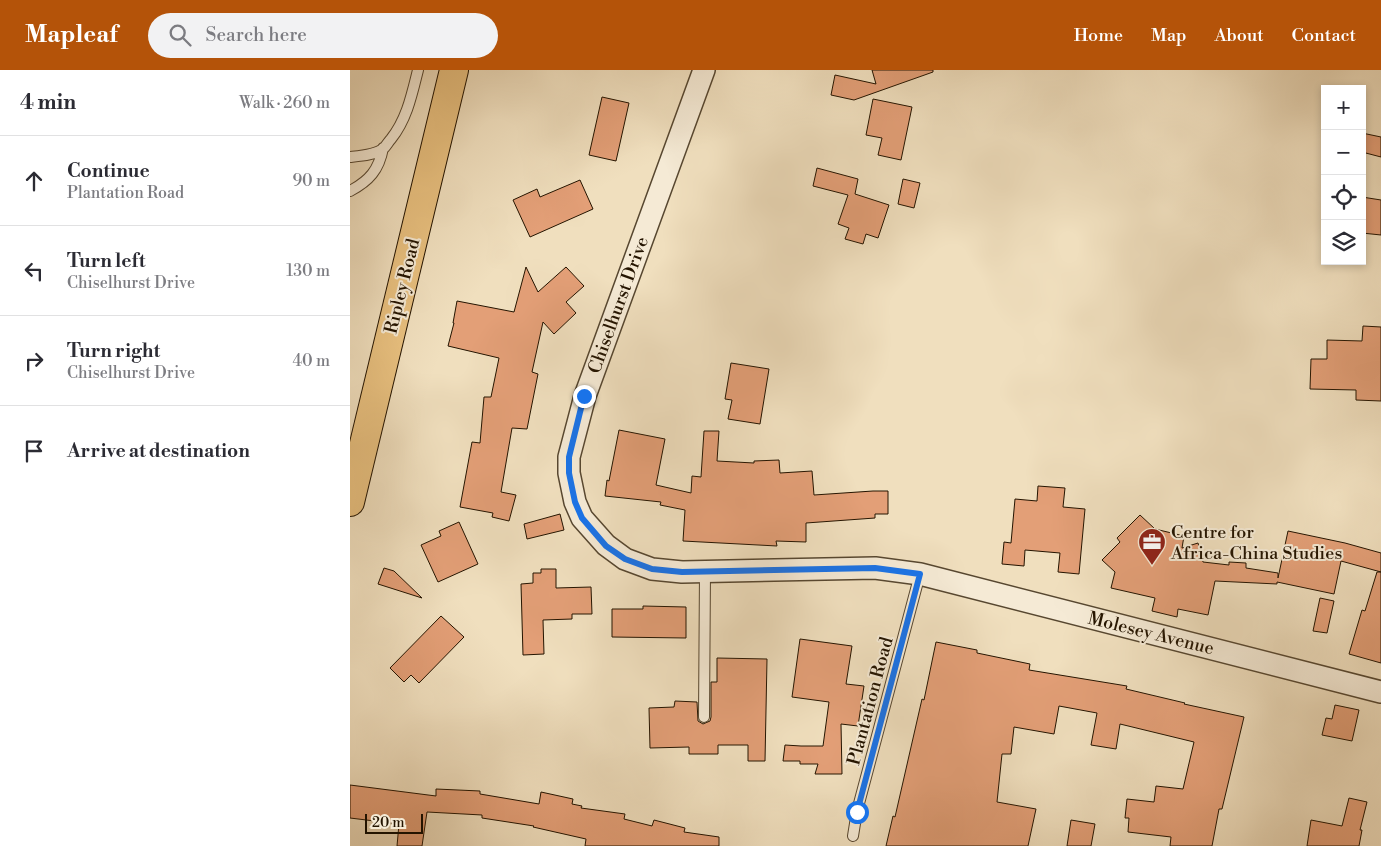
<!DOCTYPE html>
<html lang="en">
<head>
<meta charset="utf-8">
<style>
	:root { --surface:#fff; --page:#f2f2f3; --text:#2b2b33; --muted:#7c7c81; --line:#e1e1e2; --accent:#b45309 }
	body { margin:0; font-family:"Libre Bodoni",serif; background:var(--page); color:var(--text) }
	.controls { position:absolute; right:15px; top:15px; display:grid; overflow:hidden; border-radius:0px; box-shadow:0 2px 8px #0003 }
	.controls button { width:45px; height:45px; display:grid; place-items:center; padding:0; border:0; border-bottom:1px solid var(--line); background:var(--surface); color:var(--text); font:25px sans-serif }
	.scale { position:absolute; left:15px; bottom:12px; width:58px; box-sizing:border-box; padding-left:5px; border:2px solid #241400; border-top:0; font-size:14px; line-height:18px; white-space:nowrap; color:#241400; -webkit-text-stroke:4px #f5ead5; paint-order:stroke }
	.stop { position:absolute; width:15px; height:15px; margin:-11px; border:4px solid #1a73e8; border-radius:50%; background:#fff }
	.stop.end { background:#1a73e8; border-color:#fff; box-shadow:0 1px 5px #0008 }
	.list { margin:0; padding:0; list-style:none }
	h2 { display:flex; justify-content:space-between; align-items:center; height:65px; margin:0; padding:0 20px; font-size:21px }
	h2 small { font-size:16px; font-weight:400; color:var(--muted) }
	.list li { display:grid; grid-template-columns:32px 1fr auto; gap:15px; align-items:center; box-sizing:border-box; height:90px; padding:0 20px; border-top:1px solid var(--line) }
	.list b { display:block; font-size:19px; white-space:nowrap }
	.list p { margin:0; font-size:16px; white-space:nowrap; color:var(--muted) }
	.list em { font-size:16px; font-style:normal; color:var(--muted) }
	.icon { flex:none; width:28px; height:28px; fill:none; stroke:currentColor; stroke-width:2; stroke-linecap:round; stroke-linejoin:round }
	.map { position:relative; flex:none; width:1031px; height:776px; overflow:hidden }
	header { display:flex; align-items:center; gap:30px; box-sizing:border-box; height:70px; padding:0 25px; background:var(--accent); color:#fff }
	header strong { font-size:24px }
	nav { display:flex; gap:28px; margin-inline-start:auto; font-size:18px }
	.search { width:350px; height:45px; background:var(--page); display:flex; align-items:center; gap:12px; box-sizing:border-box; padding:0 18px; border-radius:28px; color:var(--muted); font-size:19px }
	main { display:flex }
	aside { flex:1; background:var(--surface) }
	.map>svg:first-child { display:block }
	.building { fill:#e39f77; stroke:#241400 }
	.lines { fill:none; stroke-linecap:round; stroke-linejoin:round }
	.lane-casing { stroke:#574730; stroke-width:12 }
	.street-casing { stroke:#574730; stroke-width:24 }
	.primary-casing { stroke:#241400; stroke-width:30 }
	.lane { stroke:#f5ead5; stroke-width:10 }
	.street { stroke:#f5ead5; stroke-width:21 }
	.primary { stroke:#e8c07f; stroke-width:28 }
	.route { stroke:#1a73e8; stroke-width:6 }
	.labels { text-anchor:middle; stroke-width:4; stroke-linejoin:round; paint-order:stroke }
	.street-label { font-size:18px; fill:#241400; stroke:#f5ead5 }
	.poi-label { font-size:18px; fill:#241400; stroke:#f5ead5; text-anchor:start }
</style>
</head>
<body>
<header>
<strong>Mapleaf</strong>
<div class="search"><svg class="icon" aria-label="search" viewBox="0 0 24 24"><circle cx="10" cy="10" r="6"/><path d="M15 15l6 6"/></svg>Search here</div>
<nav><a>Home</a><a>Map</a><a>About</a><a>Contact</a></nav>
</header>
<main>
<aside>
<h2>4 min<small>Walk · 260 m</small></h2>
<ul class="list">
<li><svg class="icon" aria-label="ahead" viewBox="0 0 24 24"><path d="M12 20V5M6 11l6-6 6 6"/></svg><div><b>Continue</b><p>Plantation Road</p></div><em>90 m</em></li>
<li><svg class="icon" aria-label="left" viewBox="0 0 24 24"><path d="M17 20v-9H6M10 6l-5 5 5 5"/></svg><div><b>Turn left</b><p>Chiselhurst Drive</p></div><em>130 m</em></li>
<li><svg class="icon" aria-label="right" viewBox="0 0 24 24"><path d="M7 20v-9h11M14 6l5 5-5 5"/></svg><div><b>Turn right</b><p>Chiselhurst Drive</p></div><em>40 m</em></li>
<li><svg class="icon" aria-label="arrive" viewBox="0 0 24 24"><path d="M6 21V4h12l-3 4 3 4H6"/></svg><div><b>Arrive at destination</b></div></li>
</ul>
</aside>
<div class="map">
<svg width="1031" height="776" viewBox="0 0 1031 776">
	<rect width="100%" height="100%" fill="#f0dfbe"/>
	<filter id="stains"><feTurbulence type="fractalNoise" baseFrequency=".004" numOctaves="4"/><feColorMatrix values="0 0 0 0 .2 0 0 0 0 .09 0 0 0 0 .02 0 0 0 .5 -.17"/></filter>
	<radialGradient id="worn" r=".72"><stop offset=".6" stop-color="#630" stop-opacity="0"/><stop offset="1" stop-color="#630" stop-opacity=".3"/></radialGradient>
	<path class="building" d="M522,0H583V2L504,30L481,25L485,5L526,14Z
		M252,27L279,33L266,91L239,85Z
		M523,29L562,37L551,90L528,85L532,68L516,65Z
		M1012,63L1031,67V87L1012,82Z
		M467,98L508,109L505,124L539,135L528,168L516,164L513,174L495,169L499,158L488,154L498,125L463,116Z
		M553,109L570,113L564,138L548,134Z
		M230,110L243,139L180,167L163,130L187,119L190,127Z
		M1012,127L1031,130V165L1012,163Z
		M176,197L188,222L216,197L234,216L216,232L226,243L204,264L193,252L182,302L188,304L177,359L162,358L151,422L166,425L159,451L142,447L143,443L110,437L122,372L130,373L134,327H141L149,288L98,276L104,253H103L107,231L164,242Z
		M1013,256L1031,257V331L1006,330V320L960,319L961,289H977V270L1012,271Z
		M381,293L419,299L410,354L378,349L382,330L375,329Z
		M269,360L315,369L306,415L341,423L342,406L351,407L354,361H369L367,391L404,393V391L429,390L430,403L462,401L464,425L523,421H538V444H525V448L456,453V472L426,471L427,476L333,471L335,440L310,435L311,432L255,426L257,410L259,411Z
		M688,416L715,418L713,437L735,439L729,504L708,502L710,483L675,480L674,496L652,494L654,472L661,473L665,429L687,431Z
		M210,444L214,460L177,469L174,454Z
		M790,445L805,459L834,466L832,478L848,473L853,492L879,495V492L896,493V498L928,503V508L938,461L995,473L1031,483V502L991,491L984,524L927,512V514L865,511L858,545L828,539L827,547L802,541L805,528L761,518L765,502L752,490L770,472L767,468Z
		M109,452L128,494L88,512L71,475L91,466L89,461Z
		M34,498L44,501L72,528L28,514Z
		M191,499H206V518L241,517L242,544H222V549L193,550L194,584L173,585L171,514L183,513V503H191Z
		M1027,502H1031V593L999,584L1012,540L1015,541Z
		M970,528L984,531L977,563L963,561Z
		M293,536L336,537V568L262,567V539H293Z
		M91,546L114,567L69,613L61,605L54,612L40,598Z
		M450,569L502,576L496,614L514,616L508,656L491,654L492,704H465L468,694H450V691H433L435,675L451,676H473L479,632L442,627Z
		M586,572L627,580V583L680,594L679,600L777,616L776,619L835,633L834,634L894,647L872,739H869L862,776H820L821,767L778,762L779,748H775L777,729L804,732L806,716L833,719L844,672L770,654L766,679L741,675L747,643L709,636L704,664L664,657L661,684H652L647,732L686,739L678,776H536L543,746L545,747L572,629L574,630Z
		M367,588L417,589L415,691H398V675H368V684H339V677L300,678L299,638L324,637L325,631L347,632L348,651L353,654L360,651L361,647V612H367Z
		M985,635L1009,640L1002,671L972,665L976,648L982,649Z
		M0,715L86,726V719L130,721V724L189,734L191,722L223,729L222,734L232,736L231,738L275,744L274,749L302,756L304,750L335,758L334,762L369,767V776H235L236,769L183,757L184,756L132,748V745L77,742L72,776H47L49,754L0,748Z
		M999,728L1017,732L1010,760H1012L1009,776H957L961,750L992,756Z
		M721,750L745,754L741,776H717Z"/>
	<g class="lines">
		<defs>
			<path id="lane" d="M0,87C10,86 26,85 34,78C36,76 39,71 41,69C57,49 62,24 68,0
				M0,121C19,111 29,100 33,78
				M354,647L355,501
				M503,766L507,741L570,504"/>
			<path id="street" d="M354,0L235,326L219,387V403L225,432L232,448L256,475L275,489L302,499L332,502L525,498L570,504L1031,622"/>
			<path id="primary" d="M0,432L104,0"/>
		</defs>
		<use href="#lane" class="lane-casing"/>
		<use href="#street" class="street-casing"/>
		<use href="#primary" class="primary-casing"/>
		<use href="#lane" class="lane"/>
		<use href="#street" class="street"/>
		<use href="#primary" class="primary"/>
	</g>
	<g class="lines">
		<path class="route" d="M234,326L219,387V403L225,432L232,448L256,476L275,489L302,499L332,502L525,498L570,504L507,742"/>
	</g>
	<defs>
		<symbol id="office-pin" viewBox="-11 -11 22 30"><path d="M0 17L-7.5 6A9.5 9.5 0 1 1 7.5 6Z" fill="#8f2418" stroke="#f5ead5"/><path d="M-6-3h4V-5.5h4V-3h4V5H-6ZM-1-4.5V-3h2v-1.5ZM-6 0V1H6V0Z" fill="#fff"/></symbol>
	</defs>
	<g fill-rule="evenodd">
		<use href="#office-pin" x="786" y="456" width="32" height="43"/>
	</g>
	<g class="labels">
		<g class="street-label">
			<text transform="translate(52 216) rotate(-76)" y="6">Ripley Road</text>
			<text transform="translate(268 235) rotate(-70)" y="6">Chiselhurst Drive</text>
			<text transform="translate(801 563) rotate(14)" y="6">Molesey Avenue</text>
			<text transform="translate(520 631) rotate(-75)" y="6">Plantation Road</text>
		</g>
		<g class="poi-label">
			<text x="821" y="468">Centre for<tspan x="821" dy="21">Africa-China Studies</tspan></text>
		</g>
	</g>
	<rect width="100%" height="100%" filter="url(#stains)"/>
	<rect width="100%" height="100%" fill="url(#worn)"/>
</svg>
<div class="controls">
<button>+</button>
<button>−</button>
<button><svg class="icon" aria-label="locate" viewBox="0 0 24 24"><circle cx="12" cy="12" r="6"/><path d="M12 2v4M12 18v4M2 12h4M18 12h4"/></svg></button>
<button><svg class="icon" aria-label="layers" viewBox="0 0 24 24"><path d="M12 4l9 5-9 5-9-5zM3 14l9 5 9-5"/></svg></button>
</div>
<div class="scale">20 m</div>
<div class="stop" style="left:507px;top:742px"></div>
<div class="stop end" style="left:234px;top:326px"></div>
</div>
</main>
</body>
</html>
